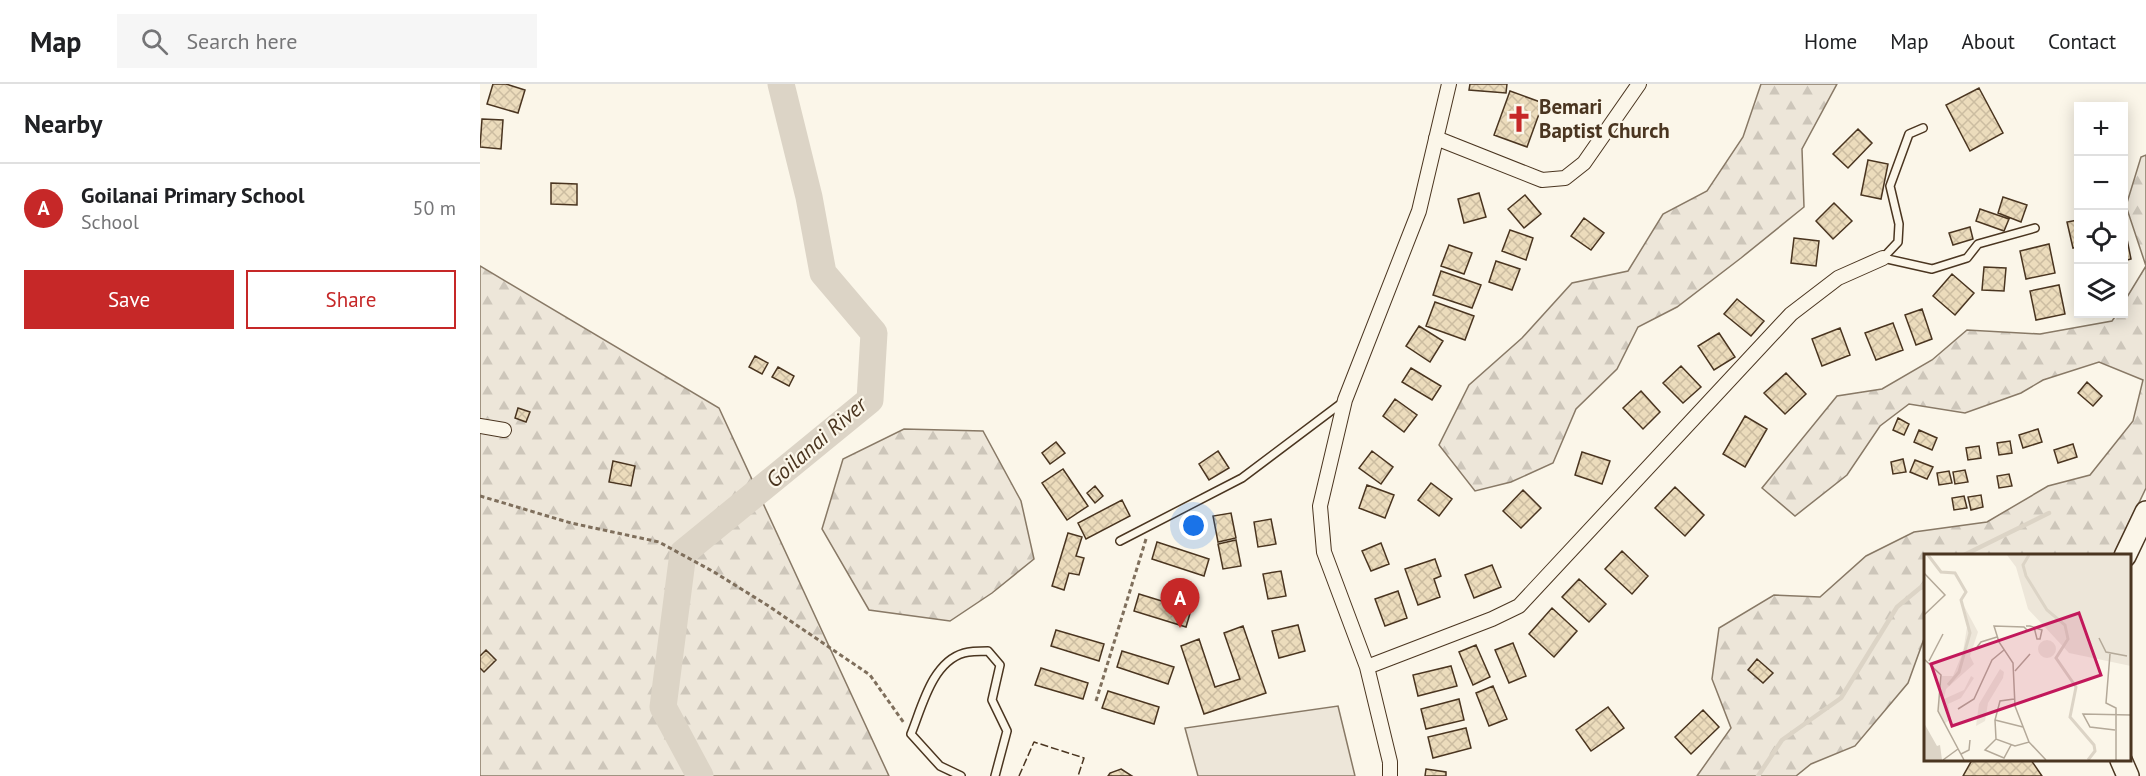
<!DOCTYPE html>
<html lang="en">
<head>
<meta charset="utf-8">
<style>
	:root { --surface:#fff; --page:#f6f6f6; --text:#202124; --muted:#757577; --line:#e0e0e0; --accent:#c62828 }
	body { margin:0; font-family:"PT Sans",sans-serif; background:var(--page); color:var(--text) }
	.controls { position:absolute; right:18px; top:18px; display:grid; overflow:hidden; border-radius:0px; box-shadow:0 3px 15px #0003 }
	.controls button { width:54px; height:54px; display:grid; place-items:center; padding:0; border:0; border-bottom:2px solid var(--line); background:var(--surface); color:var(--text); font:30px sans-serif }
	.you { position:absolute; left:714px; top:442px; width:21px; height:21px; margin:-15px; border:4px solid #fff; border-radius:50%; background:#1a73e8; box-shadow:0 0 0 9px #1a73e833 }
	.badge { display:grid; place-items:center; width:39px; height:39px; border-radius:50%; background:var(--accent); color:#fff; font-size:20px; font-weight:700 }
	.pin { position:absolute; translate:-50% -50px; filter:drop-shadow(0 2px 3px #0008) }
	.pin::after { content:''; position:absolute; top:32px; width:21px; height:18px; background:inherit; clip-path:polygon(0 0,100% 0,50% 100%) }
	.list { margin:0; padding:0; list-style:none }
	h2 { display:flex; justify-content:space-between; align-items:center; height:78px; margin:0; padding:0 24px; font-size:26px }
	h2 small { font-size:20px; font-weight:400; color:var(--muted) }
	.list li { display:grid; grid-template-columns:39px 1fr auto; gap:18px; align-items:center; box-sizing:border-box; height:90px; padding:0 24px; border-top:2px solid var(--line) }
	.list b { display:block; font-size:22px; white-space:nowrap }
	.list p { margin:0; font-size:20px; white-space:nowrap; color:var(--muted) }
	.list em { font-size:20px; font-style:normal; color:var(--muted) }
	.actions { display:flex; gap:12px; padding:18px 24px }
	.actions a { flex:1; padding:14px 0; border:2px solid var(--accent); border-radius:0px; text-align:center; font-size:21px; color:var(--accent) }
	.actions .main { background:var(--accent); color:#fff }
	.icon { flex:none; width:33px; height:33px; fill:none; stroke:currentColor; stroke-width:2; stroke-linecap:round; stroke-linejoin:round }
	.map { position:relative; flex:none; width:1666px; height:692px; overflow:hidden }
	header { display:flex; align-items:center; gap:36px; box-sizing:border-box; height:84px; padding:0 30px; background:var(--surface); border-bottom:2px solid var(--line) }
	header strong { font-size:28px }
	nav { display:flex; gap:33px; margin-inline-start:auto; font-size:21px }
	.search { width:420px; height:54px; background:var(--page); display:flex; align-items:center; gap:15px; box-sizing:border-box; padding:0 21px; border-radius:0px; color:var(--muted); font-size:22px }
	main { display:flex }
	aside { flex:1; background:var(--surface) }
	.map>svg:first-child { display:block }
	.green { fill:#ede6d9; stroke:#887966; stroke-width:1.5 }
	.forest { fill:url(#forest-firs); stroke:#887966; stroke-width:1.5 }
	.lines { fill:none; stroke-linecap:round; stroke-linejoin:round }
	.stream { stroke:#dcd4c6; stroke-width:4.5 }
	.river { stroke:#dcd4c6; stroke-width:27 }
	.building { fill:url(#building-cross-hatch); stroke:#4a3520; stroke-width:1.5 }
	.lane-casing { stroke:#4a3520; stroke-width:10 }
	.street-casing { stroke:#4a3520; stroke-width:16 }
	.primary-casing { stroke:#4a3520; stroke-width:24 }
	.path { stroke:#7f6f5c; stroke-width:3; stroke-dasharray:4.5 3; stroke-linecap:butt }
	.lane { stroke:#fbf6e9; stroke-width:7 }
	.street { stroke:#fbf6e9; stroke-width:14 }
	.primary { stroke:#fbf6e9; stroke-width:21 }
	.fence { stroke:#4a3520; stroke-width:1.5; stroke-dasharray:8 3; stroke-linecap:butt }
	.labels { text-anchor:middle; stroke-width:4.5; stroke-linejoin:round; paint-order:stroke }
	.poi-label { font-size:21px; font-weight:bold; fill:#4a3520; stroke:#fbf6e9; text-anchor:start }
	.water-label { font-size:22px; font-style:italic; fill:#4a3520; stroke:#fbf6e9 }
	.inset-river { fill:none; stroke:#dcd4c6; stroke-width:3 }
	.inset-road { fill:none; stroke:#b4a999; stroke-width:1.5 }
	.view { fill:#c2185b; fill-opacity:0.15; stroke:#c2185b; stroke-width:3 }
	.inset-edge { fill:none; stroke:#4a3520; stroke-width:3 }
</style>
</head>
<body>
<header>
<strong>Map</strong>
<div class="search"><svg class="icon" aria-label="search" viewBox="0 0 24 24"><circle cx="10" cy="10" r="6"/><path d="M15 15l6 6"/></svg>Search here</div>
<nav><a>Home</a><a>Map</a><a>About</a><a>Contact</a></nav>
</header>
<main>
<aside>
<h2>Nearby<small></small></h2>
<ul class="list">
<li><span class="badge">A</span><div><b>Goilanai Primary School</b><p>School</p></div><em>50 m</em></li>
</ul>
<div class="actions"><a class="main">Save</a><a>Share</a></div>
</aside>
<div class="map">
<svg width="1666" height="692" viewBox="0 0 1666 692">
	<defs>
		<pattern id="forest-firs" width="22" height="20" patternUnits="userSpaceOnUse" patternTransform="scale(1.5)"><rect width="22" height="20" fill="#ede6d9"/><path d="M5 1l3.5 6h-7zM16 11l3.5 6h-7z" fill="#cdc6ba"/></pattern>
		<pattern id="building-cross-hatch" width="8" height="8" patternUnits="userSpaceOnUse" patternTransform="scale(1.5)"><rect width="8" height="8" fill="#ecdcbc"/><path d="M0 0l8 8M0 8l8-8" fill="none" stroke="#ccbda1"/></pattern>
	</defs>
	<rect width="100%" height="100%" fill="#fbf6e9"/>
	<path class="green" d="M858,622L875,692H718L705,644Z"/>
	<path class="forest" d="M1281,0H1357L1322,65L1324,123L1261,174L1197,223L1158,243L1137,285L1096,325L1073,379L1031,398L995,407L959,361L989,301L1042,254L1092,199L1148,187L1183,130L1227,107L1263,53Z
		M1666,71V404L1634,471L1446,472L1445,552L1428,599L1375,662L1331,680L1316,692H1217L1251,644L1232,595L1239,544L1294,511L1340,513L1386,472L1434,448L1507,438L1568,402L1610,391L1653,337L1663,296L1619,278L1563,296L1541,309L1485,329L1429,320L1400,342L1367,391L1315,432L1282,404L1357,312L1402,305L1452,276L1487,246L1560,250L1632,237L1637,230H1644V218L1666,182L1646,122L1661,73Z
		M0,182L239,324L409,692H0Z
		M424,345L503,347L541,417L554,475L512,509L470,537L389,526L342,445L363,375Z"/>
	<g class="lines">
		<path class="stream" d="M1482,472L1569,429
			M1278,692L1302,656L1361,614L1417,523L1446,499"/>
		<path class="river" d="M220,692L183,623L203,469L390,316L394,249L343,189L329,113L301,0"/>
	</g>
	<path class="building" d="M13,0H26L45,6L38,29L7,20Z
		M990,0H1027L1026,9L989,6Z
		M1499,4L1523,49L1490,67L1466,21Z
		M1030,7L1063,19L1047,63L1014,51Z
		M2,35L23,36L21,65L0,63Z
		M1378,45L1392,59L1368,84L1353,70Z
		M1388,76L1408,80L1401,115L1381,111Z
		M71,99L97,100V121L71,120Z
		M999,109L1006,133L984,139L978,115Z
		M1045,111L1061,130L1044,144L1028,125Z
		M1523,113L1547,121L1541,138L1518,129Z
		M1354,119L1372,137L1353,155L1336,137Z
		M1500,125L1529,135L1524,147L1496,137Z
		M1104,134L1124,149L1111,166L1091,152Z
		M1598,136V163L1593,164L1587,138Z
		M1490,143L1493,155L1473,161L1469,149Z
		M1030,146L1053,154L1046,176L1022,167Z
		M1644,150H1646L1651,175L1644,177Z
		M1314,154L1339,157L1336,182L1311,179Z
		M1569,160L1575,189L1546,195L1540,167Z
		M969,161L992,169L984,190L961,182Z
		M1016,177L1040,185L1032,206L1009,198Z
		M1504,183L1526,184L1524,207L1502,206Z
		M961,187L1001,201L992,224L953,211Z
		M1472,190L1494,209L1475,231L1453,212Z
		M1579,201L1585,230L1556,236L1550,207Z
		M1257,215L1284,237L1271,252L1244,230Z
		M955,218L994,232L985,256L946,242Z
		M1442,225L1452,255L1436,261L1425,231Z
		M1413,239L1423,266L1396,276L1385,249Z
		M939,242L963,257L950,278L926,262Z
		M1360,244L1370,271L1342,282L1332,255Z
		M1239,249L1255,273L1234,286L1218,262Z
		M275,272L288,279L282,290L269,283Z
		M1201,282L1221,303L1203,319L1183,299Z
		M298,283L314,292L309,302L292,293Z
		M931,284L961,302L952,316L922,298Z
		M1306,289L1326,310L1305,330L1284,309Z
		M1607,298L1622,312L1613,322L1598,309Z
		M1161,307L1180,328L1163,345L1143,324Z
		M915,315L937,331L924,348L903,332Z
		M38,324L50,328L46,338L35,334Z
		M1265,332L1287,345L1265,383L1243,370Z
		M1418,334L1429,340L1424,351L1413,346Z
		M1558,345L1562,358L1543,364L1539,351Z
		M1439,346L1457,354L1452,366L1434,358Z
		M1530,357L1532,369L1519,371L1517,359Z
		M576,358L585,369L570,380L562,369Z
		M1593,360L1597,373L1578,379L1574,366Z
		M1499,362L1501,374L1488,376L1486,364Z
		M738,367L749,384L729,396L719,380Z
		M892,367L913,383L901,400L879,384Z
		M1102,368L1130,377L1122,400L1095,391Z
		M1423,375L1426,388L1413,390L1411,378Z
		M1435,376L1453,383L1447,395L1430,388Z
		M133,377L155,382L151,402L129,398Z
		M583,385L608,422L587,436L562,399Z
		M1485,386L1488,398L1475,400L1473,388Z
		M1469,387L1472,399L1459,401L1457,389Z
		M1529,390L1532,402L1519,404L1517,392Z
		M951,399L972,415L959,432L938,416Z
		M887,401L914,411L905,434L879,424Z
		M615,402L623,412L615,419L607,409Z
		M1195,403L1224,431L1205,452L1175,424Z
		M1043,406L1061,424L1041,444L1023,427Z
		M1501,411L1503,423L1491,426L1488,413Z
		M1484,412L1487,424L1474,426L1472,414Z
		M642,416L650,432L606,455L598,439Z
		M751,429L756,454L738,458L733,432Z
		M791,435L796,460L778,463L774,438Z
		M588,449L602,453L596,472L604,474L599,491L589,489L584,506L572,502Z
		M756,456L761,482L743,485L738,460Z
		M677,458L729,475L724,492L672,475Z
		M901,459L909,480L891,487L882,467Z
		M1142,467L1168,492L1152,510L1125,485Z
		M955,475L961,492L954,495L960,513L938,521L925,485Z
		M1012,481L1021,503L994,514L985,491Z
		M801,487L806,512L788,515L783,490Z
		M1099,495L1126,520L1109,538L1082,513Z
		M918,507L927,534L905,542L895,515Z
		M659,510L711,526L706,543L654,527Z
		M1072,524L1097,547L1074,573L1049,550Z
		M818,541L825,567L799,574L792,547Z
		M763,542L786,609L724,630L701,562L719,555L735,603L760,595L744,549Z
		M576,546L624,560L619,577L571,562Z
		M1033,559L1046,592L1029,599L1015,566Z
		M996,561L1010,593L993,601L979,568Z
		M6,566L16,576L4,588L0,584V572Z
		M642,567L694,583L688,600L637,583Z
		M1277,575L1293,589L1283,599L1268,586Z
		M971,582L977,602L938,612L933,591Z
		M561,584L608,599L603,615L555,601Z
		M1013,602L1027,635L1009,642L996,609Z
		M628,607L679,623L674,640L622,624Z
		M979,615L984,636L946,645L941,625Z
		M1128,623L1144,644L1111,667L1096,646Z
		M1223,626L1239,643L1211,670L1195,653Z
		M986,644L991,664L953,674L948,653Z
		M1492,676H1551L1562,692H1483Z
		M641,685L652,692H628L630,689Z
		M946,685L966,688V692H945Z"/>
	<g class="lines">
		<defs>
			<path id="lane" d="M1403,174L1452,185L1487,174L1498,160L1555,144
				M1403,174L1418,158L1419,140L1410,102L1429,50L1443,44
				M640,457L762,394L863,318
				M481,692L460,682L431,650C442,623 452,578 484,569C491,567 501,567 508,567L520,581L512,616L527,647L515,692"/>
			<path id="street" d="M956,54L1062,96L1085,94L1104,79L1159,0
				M0,342L24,346
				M887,583L1012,535L1039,522L1311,230L1358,194L1403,174
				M910,692V678L887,583L844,468L840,422L865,316L939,127L969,0"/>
			<path id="primary" d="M1645,472L1666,428
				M1641,676L1648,692"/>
		</defs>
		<use href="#lane" class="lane-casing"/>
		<use href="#street" class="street-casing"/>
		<use href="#primary" class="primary-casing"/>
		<path class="path" d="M0,412L91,439L179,458L234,488L287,521L390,591L424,639
			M616,617L666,455"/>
		<use href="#lane" class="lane"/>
		<use href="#street" class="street"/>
		<use href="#primary" class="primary"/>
		<path class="fence" d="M539,692L554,658L604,674L598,692"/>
	</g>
	<defs>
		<symbol id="church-bare" viewBox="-9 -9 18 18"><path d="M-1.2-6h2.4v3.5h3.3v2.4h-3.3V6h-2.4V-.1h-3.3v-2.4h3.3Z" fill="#c62828" stroke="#fbf6e9" stroke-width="2.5" paint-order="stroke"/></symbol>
	</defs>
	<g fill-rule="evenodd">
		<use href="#church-bare" x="1020" y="16" width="38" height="38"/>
	</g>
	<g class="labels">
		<g class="poi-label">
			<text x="1059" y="30">Bemari<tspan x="1059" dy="24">Baptist Church</tspan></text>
		</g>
		<g class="water-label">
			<text transform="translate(336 358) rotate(-41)" y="8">Goilanai River</text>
		</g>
	</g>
	<g transform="translate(1444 470)">
		<rect width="207" height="207" fill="#fbf6e9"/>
		<path d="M83,1H207V112L145,99L104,55L92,13ZM40,52L54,78L46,102L50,110L22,135L20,145L40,136L47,122L50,124L37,144L24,150L27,165L20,170L14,156L18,122H29L39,98L44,67ZM114 95a9 9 0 1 1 18 0a9 9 0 1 1-18 0ZM76,115L80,118L79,124L64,149L61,167L52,172L55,150Z" fill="#ede6d9"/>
		<path d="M0,169L13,192L16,191L18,206H0Z" fill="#dcd4c6"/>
		<path class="inset-river" d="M4,1L17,18L31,19L42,38L37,46L46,79L35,118L24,131M105,1L99,11L102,22L123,56L141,71L144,85L132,104L152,133L146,163L170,191L171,197L164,206"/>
		<path class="inset-road" d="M0,19L21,41L0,61M102,72H106L118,76L116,85H113L110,73M104,77L100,73L70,72L75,88L89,109L91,152L105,188M175,84L182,98L203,102M53,93L57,88L73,83M186,100L182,149L192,154V206M0,105L17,121L14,157L40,206M5,107L19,80M91,117L106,100M34,155L50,145L68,106L80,96M71,166L99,173M191,176L166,173L159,160L207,161M72,185L71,166L76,147L90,145M87,191L80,204L61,196L72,185L91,192L105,188L122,206M37,200L45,196L46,186M19,206L34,195"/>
		<path class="view" d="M155,59L177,121L28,172L7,110Z"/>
		<rect width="207" height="207" class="inset-edge"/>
	</g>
</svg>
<div class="controls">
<button>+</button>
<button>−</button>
<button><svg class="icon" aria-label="locate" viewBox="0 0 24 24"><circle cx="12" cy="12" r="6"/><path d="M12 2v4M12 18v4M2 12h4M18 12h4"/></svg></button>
<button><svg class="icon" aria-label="layers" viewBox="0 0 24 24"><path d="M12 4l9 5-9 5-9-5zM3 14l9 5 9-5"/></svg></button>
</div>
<div class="you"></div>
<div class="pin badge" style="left:700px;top:544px">A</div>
</div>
</main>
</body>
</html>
